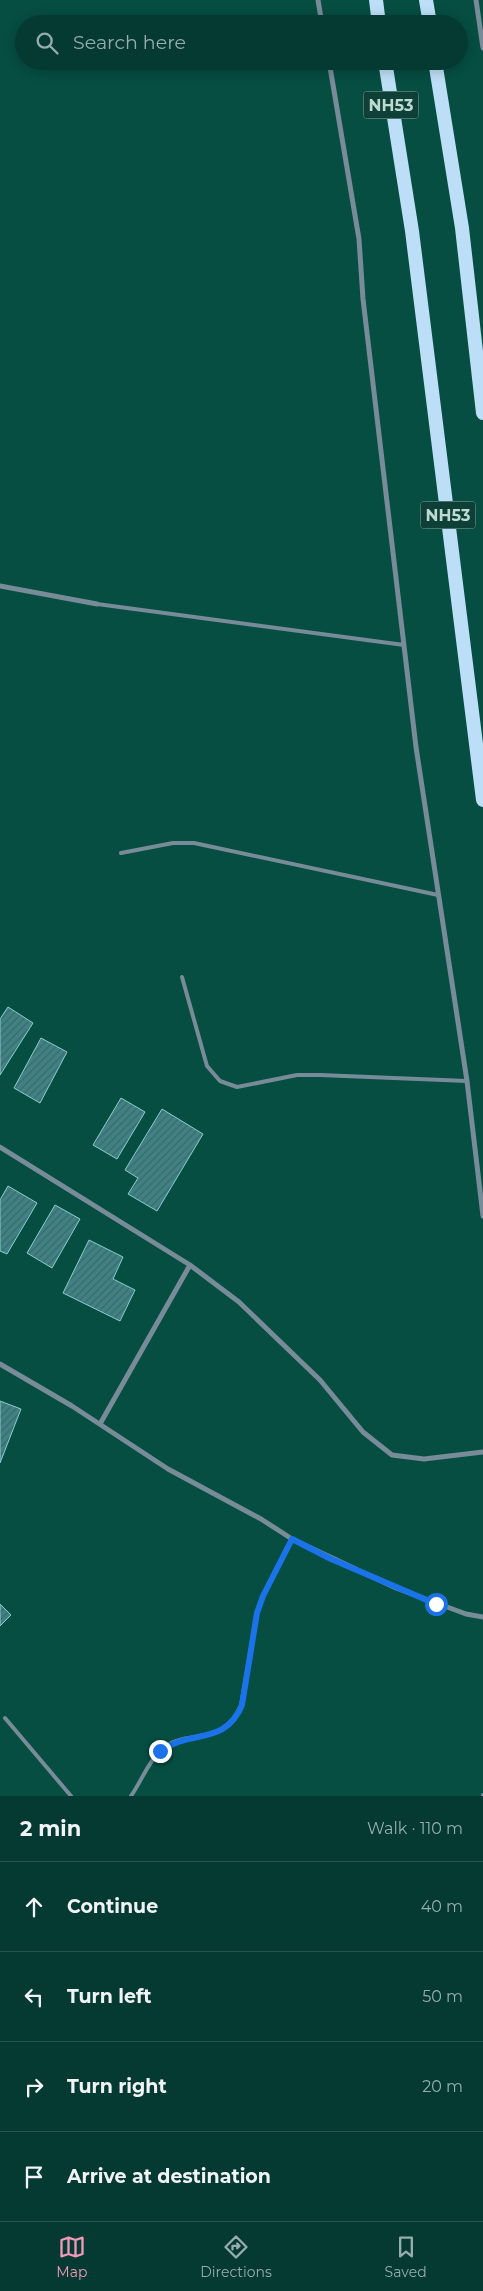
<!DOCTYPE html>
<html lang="en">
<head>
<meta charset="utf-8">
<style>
	:root { --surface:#043a32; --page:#0d413a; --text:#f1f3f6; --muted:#97adac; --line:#25544d; --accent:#f09ab7 }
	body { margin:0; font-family:Montserrat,sans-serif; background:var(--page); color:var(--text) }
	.stop { position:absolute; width:15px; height:15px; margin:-11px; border:4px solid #1a73e8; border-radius:50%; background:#fff }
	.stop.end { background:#1a73e8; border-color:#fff; box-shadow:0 1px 5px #0008 }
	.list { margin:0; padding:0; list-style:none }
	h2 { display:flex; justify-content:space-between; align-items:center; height:65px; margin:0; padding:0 20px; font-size:21px }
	h2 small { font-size:16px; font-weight:400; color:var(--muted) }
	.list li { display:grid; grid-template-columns:32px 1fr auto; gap:15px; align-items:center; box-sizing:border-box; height:90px; padding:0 20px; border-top:1px solid var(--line) }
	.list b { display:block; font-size:19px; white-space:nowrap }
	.list em { font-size:16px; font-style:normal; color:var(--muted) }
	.icon { flex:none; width:28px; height:28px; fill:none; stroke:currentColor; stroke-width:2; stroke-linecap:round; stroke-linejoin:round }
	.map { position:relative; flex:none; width:483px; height:1796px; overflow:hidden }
	.search { position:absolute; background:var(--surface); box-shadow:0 2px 12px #0003; left:15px; right:15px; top:15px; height:55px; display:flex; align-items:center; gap:12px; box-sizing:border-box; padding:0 18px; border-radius:28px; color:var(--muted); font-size:19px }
	.sheet { height:425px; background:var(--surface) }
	nav { display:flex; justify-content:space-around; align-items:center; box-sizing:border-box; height:70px; border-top:1px solid var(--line); background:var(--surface); font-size:14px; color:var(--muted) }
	nav a { display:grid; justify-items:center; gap:2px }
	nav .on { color:var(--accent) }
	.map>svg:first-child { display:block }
	.building { fill:url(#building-hatch); stroke:#8cced0 }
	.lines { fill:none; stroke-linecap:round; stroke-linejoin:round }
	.service { stroke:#778b98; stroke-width:4 }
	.minor { stroke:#778b98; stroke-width:5 }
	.trunk { stroke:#bcdef6; stroke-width:14 }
	.route { stroke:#1a73e8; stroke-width:6 }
	.labels { text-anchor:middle; stroke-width:5; stroke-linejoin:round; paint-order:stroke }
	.shield { fill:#0f4037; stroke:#88aca4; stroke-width:1 }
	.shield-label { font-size:16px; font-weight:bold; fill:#bcdad2 }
</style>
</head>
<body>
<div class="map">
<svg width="483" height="1796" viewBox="0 0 483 1796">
	<defs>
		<pattern id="building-hatch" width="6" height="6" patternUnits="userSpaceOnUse" patternTransform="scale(1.25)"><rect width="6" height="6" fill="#408284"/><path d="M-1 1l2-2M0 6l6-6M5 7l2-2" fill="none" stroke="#3d6868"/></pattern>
	</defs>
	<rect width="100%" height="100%" fill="#064d42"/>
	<path class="building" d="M8,1007L33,1023L0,1075V1019Z
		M41,1038L67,1052L40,1103L14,1088Z
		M121,1098L145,1112L117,1159L93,1145Z
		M162,1109L203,1134L157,1211L128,1194L138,1178L125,1170Z
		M8,1186L37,1203L7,1254L0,1251V1200Z
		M55,1205L80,1219L52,1268L27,1253Z
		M89,1240L123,1257L113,1279L135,1290L120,1321L63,1293Z
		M0,1401L21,1409L0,1463Z
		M0,1604L11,1615L0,1626Z"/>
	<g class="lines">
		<path class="service" d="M97,604L404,645
			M121,853L173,843H194L438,895
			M182,977L207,1066L220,1081L237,1087L297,1075H320L467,1081
			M5,1718L71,1796
			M131,1796C141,1782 148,1762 161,1750C187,1726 223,1750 241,1705L257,1613L263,1596L292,1539
			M483,1796V1795"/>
		<path class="minor" d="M318,0L322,24
			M476,0L483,48
			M329,61L359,239L363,299L416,747L467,1081L483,1216
			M0,586L97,604
			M0,1147L190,1265L239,1302L320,1380L363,1432L392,1455L424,1459L483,1452
			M0,1364L72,1406L168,1469L261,1519L292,1539L396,1588L466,1614L483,1617
			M100,1424L190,1265"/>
		<path class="trunk" d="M376,0L379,24
			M426,0L430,24
			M385,61L412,231L483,800
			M435,61L462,228L483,413"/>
	</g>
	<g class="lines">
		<path class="route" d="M160,1751C191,1729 225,1746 242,1705L257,1613L263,1596L292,1539L331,1559L436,1604"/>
	</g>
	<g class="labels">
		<g class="shield">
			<rect x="363.5" y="91.5" width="55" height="27" rx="4"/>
			<rect x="420.5" y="501.5" width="55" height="27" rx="4"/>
		</g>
		<g class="shield-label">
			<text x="391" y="111">NH53</text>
			<text x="448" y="521">NH53</text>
		</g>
	</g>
</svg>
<div class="stop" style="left:436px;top:1604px"></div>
<div class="stop end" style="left:160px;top:1751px"></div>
<div class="search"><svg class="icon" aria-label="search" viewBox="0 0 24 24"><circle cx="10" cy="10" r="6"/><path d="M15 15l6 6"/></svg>Search here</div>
</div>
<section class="sheet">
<h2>2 min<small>Walk · 110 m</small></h2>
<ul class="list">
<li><svg class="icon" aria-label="ahead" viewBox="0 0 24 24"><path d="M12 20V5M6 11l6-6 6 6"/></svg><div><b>Continue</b></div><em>40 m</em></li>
<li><svg class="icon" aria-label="left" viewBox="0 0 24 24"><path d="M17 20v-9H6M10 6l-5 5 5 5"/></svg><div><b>Turn left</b></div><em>50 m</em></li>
<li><svg class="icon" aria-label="right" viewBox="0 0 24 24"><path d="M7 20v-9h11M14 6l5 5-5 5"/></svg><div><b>Turn right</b></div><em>20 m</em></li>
<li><svg class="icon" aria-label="arrive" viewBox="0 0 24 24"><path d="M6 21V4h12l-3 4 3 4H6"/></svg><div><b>Arrive at destination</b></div></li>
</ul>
</section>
<nav>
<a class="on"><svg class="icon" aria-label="map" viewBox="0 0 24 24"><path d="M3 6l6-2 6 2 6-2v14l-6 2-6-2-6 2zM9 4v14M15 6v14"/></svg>Map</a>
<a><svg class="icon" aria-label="directions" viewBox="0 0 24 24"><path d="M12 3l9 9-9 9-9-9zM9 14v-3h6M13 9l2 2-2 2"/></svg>Directions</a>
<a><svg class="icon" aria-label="saved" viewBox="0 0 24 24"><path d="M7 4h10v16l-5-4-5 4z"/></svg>Saved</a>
</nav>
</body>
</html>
